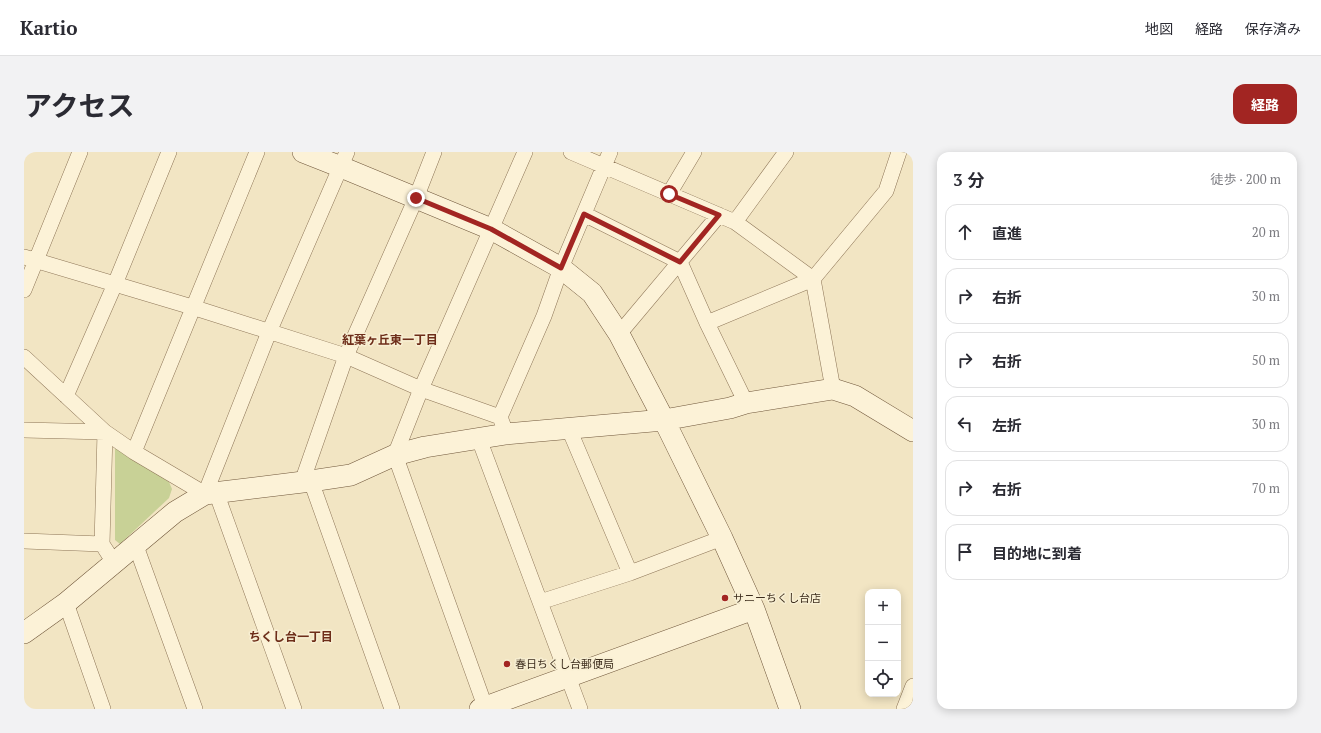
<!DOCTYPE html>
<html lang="ja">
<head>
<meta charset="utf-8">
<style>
	:root { --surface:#fff; --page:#f2f2f3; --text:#2b2b33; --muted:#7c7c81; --line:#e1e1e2; --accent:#a22522 }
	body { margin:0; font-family:"PT Serif","Noto Sans JP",serif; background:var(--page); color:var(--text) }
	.controls { position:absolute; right:12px; bottom:12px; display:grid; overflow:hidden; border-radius:8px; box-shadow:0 2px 10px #0003 }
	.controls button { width:36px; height:36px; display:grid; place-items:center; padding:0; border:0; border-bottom:1px solid var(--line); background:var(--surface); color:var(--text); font:20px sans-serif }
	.stop { position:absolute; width:12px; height:12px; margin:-9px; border:3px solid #a22522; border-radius:50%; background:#fff }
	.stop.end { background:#a22522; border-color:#fff; box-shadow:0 1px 4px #0008 }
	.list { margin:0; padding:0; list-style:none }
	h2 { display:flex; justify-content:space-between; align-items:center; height:52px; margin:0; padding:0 16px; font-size:17px }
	h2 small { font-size:13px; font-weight:400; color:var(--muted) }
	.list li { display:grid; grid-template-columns:26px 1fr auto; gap:12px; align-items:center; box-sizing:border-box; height:56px; margin:0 8px 8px; padding:0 8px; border:1px solid var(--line); border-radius:12px }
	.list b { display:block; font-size:15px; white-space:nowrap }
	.list em { font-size:13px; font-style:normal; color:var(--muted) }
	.icon { flex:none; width:22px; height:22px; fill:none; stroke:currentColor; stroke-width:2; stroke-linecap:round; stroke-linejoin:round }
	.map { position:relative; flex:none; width:889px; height:557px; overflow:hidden; border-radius:12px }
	header { display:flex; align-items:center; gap:24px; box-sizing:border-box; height:56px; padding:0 20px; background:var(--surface); border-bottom:1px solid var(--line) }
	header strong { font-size:19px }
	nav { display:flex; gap:22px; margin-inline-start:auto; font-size:14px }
	.intro { display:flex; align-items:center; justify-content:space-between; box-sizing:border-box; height:96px; padding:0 24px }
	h1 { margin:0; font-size:28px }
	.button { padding:10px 18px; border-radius:12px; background:var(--accent); color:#fff; font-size:14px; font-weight:700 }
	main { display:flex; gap:24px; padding:0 24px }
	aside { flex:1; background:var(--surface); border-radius:12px; box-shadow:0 2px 10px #0003 }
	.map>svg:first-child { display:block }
	.green { fill:#c8d196 }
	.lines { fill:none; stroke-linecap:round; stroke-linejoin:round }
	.street-casing { stroke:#8e7658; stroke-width:16 }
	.secondary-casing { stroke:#70573b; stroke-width:22 }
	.street { stroke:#fcf2d7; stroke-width:15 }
	.secondary { stroke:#fcf2d7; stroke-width:21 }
	.route { stroke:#a22522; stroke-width:5 }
	.poi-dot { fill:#a22522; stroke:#f8efd3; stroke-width:1.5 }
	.labels { text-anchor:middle; stroke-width:3; stroke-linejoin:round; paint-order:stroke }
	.poi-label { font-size:11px; fill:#3d2d1d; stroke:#f8efd3; text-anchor:start }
	.neighbourhood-label { font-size:12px; font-weight:bold; fill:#6d2d19; stroke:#f8efd3 }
</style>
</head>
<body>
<header>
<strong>Kartio</strong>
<nav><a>地図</a><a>経路</a><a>保存済み</a></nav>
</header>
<div class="intro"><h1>アクセス</h1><a class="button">経路</a></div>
<main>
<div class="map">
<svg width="889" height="557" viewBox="0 0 889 557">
	<rect width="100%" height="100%" fill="#f2e5c3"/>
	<path class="green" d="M96,296L145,330L148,337L145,346L96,392L91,388V297Z"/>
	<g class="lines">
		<defs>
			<path id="street" d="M547,0L711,70L789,127L683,171
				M645,42L670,0
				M560,62L656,110L683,171L722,251
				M711,70L762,0
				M0,105L168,155L322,204L397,237L476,265
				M0,138L56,0
				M595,182L695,63
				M0,205L81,280L110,300L181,342L245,180L323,0
				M809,237L789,127L862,39L875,0
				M42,244L91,132L145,0
				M479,273L476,265L520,164L537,116L586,0
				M545,277L606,421
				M0,278L81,280L78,392L91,412
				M455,287L556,557
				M110,300L233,0
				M287,329L368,557
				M278,330L322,204L392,46L410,0
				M192,340L270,557
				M0,389L78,392
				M112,394L171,557
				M516,450L606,421L698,386
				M42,451L79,557
				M462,557L371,303L397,237L501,0
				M880,557L889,534"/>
			<path id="secondary" d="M279,0L317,15L467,77L537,116L568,141L595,182L640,268L698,386L730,457L766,557
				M0,481L42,451L151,360L181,342L287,329L327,323L371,303L401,295L482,282L640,268L706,256L722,251L809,237L831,244L889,279
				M456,557L730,457"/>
		</defs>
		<use href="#street" class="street-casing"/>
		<use href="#secondary" class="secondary-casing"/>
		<use href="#street" class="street"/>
		<use href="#secondary" class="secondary"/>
	</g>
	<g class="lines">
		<path class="route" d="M392,46L467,77L537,116L560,62L656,110L695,63L645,42"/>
	</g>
	<g class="poi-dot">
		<circle cx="701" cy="446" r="4"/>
		<circle cx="483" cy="512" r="4"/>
	</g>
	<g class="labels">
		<g class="poi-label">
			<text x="709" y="450">サニーちくし台店</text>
			<text x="491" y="516">春日ちくし台郵便局</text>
		</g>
		<g class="neighbourhood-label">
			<text x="366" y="192">紅葉ヶ丘東一丁目</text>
			<text x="267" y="489">ちくし台一丁目</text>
		</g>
	</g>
</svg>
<div class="controls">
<button>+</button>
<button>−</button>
<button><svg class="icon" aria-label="locate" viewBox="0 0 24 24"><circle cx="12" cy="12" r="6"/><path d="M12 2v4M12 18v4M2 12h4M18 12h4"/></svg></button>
</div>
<div class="stop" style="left:645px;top:42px"></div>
<div class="stop end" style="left:392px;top:46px"></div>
</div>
<aside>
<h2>3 分<small>徒歩 · 200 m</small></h2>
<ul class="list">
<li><svg class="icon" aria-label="ahead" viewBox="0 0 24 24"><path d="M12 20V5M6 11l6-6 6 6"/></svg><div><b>直進</b></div><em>20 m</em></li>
<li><svg class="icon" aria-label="right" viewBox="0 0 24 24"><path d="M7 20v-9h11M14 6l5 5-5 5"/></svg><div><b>右折</b></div><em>30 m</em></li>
<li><svg class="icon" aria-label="right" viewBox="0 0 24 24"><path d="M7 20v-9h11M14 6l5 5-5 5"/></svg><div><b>右折</b></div><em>50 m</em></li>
<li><svg class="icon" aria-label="left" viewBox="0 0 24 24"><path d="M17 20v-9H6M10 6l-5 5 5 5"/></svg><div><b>左折</b></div><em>30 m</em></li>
<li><svg class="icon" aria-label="right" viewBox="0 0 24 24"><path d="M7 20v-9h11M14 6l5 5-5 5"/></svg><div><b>右折</b></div><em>70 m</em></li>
<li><svg class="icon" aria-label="arrive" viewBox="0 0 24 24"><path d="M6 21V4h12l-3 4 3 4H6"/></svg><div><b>目的地に到着</b></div></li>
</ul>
</aside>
</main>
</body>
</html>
